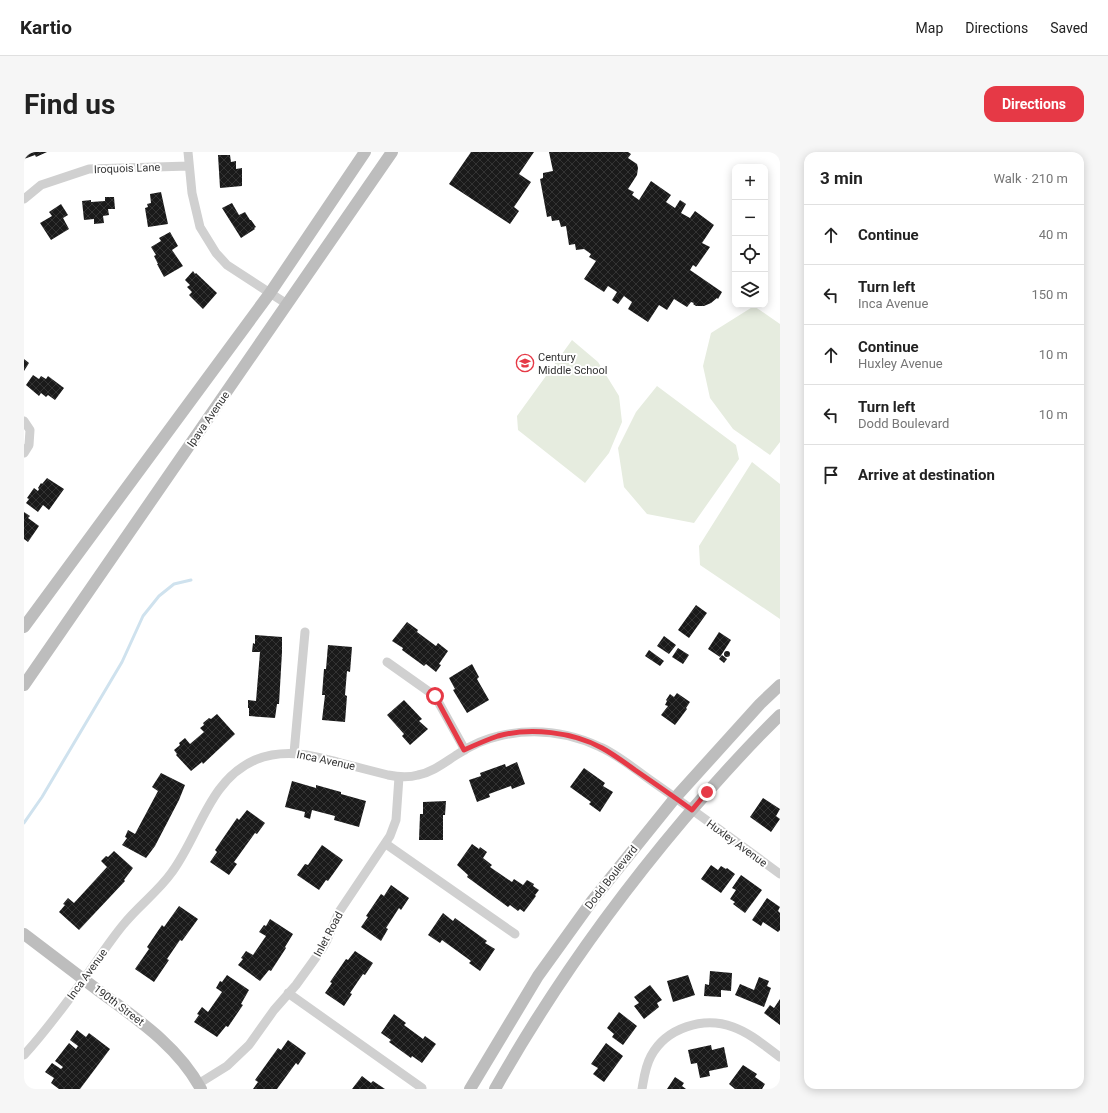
<!DOCTYPE html>
<html lang="en">
<head>
<meta charset="utf-8">
<style>
	:root { --surface:#fff; --page:#f6f6f6; --text:#222; --muted:#767676; --line:#e0e0e0; --accent:#e63946 }
	body { margin:0; font-family:Roboto,sans-serif; background:var(--page); color:var(--text) }
	.controls { position:absolute; right:12px; top:12px; display:grid; overflow:hidden; border-radius:8px; box-shadow:0 2px 10px #0003 }
	.controls button { width:36px; height:36px; display:grid; place-items:center; padding:0; border:0; border-bottom:1px solid var(--line); background:var(--surface); color:var(--text); font:20px sans-serif }
	.stop { position:absolute; width:12px; height:12px; margin:-9px; border:3px solid #e63946; border-radius:50%; background:#fff }
	.stop.end { background:#e63946; border-color:#fff; box-shadow:0 1px 4px #0008 }
	.list { margin:0; padding:0; list-style:none }
	h2 { display:flex; justify-content:space-between; align-items:center; height:52px; margin:0; padding:0 16px; font-size:17px }
	h2 small { font-size:13px; font-weight:400; color:var(--muted) }
	.list li { display:grid; grid-template-columns:26px 1fr auto; gap:12px; align-items:center; box-sizing:border-box; height:60px; padding:0 16px; border-top:1px solid var(--line) }
	.list b { display:block; font-size:15px; white-space:nowrap }
	.list p { margin:0; font-size:13px; white-space:nowrap; color:var(--muted) }
	.list em { font-size:13px; font-style:normal; color:var(--muted) }
	.icon { flex:none; width:22px; height:22px; fill:none; stroke:currentColor; stroke-width:2; stroke-linecap:round; stroke-linejoin:round }
	.map { position:relative; flex:none; width:756px; height:937px; overflow:hidden; border-radius:12px }
	header { display:flex; align-items:center; gap:24px; box-sizing:border-box; height:56px; padding:0 20px; background:var(--surface); border-bottom:1px solid var(--line) }
	header strong { font-size:19px }
	nav { display:flex; gap:22px; margin-inline-start:auto; font-size:14px }
	.intro { display:flex; align-items:center; justify-content:space-between; box-sizing:border-box; height:96px; padding:0 24px }
	h1 { margin:0; font-size:28px }
	.button { padding:10px 18px; border-radius:12px; background:var(--accent); color:#fff; font-size:14px; font-weight:700 }
	main { display:flex; gap:24px; padding:0 24px }
	aside { flex:1; background:var(--surface); border-radius:12px; box-shadow:0 2px 10px #0003 }
	.map>svg:first-child { display:block }
	.green { fill:#e6ecdf }
	.lines { fill:none; stroke-linecap:round; stroke-linejoin:round }
	.stream { stroke:#cfe2ee; stroke-width:3 }
	.building { fill:url(#building-cross-hatch) }
	.street { stroke:#d0d0d0; stroke-width:9 }
	.secondary { stroke:#bdbdbd; stroke-width:12 }
	.route { stroke:#e63946; stroke-width:5 }
	.labels { text-anchor:middle; stroke-width:4; stroke-linejoin:round; paint-order:stroke }
	.street-label { font-size:11px; fill:#333; stroke:#fff }
	.poi-label { font-size:11px; fill:#333; stroke:#fff; text-anchor:start }
</style>
</head>
<body>
<header>
<strong>Kartio</strong>
<nav><a>Map</a><a>Directions</a><a>Saved</a></nav>
</header>
<div class="intro"><h1>Find us</h1><a class="button">Directions</a></div>
<main>
<div class="map">
<svg width="756" height="937" viewBox="0 0 756 937">
	<defs>
		<pattern id="building-cross-hatch" width="8" height="8" patternUnits="userSpaceOnUse"><rect width="8" height="8" fill="#1a1a1a"/><path d="M0 0l8 8M0 8l8-8" fill="none" stroke="#333"/></pattern>
	</defs>
	<rect width="100%" height="100%" fill="#fff"/>
	<path class="green" d="M730,154L756,172V290L746,303L709,277L686,246L679,214L687,181Z
		M548,188L574,210L595,244L598,270L585,301L561,331L494,278L493,264Z
		M633,234L712,293L715,307L670,371L623,362L600,335L594,296L612,260Z
		M728,310L756,332V467L676,413L675,394Z"/>
	<g class="lines">
		<path class="stream" d="M0,671L18,645L98,510L119,464L135,444L150,432L167,428"/>
	</g>
	<path class="building" d="M0,0H23L12,5L11,3L0,7Z
		M447,0H510L495,22L507,30L490,55L495,59L486,72L425,32Z
		M525,0H604L607,2L604,6L613,12L614,16L613,23L604,37L610,40L608,43L615,48L627,29L647,43L642,50L651,56L656,48L662,52L657,61L666,66L671,59L690,73L678,91L686,95L672,115L669,113L666,118L698,140L694,147L693,146L687,151L680,154H672L669,152L670,151L667,150L663,155L650,147L643,158L635,153L624,170L604,157L608,150L600,144L594,152L588,148L593,140L584,134L580,140L560,127L572,109L565,105L567,102L560,97L552,98L551,92L545,93L542,74L537,75L535,68L528,69L527,64L523,65L516,27L519,26V21L529,19Z
		M194,3H206L207,10L212,9V17L218,16V34L196,36Z
		M137,40L144,72L124,75L121,56L124,55L123,52L127,51L126,42Z
		M81,45H90L91,57H84L85,63L79,64L80,71L70,72V67L60,68L58,49L67,48V50L81,49Z
		M208,51L215,63L221,60L226,68H227L232,75L230,76L231,77L217,86L198,56Z
		M37,52L44,63L39,66L45,77L27,88L16,71L28,64L25,60Z
		M146,80L154,94L148,98L159,114L140,125L133,112H134L130,104L132,103L127,95L137,89L135,86Z
		M169,119L171,122L172,121L193,141L179,157L165,143L168,140L163,135L166,133L161,128Z
		M0,207L5,211L0,219Z
		M9,223L15,227L17,224L22,227L24,224L40,236L31,248L24,243L22,245L17,241L15,244L2,233Z
		M23,326L40,337L25,358L19,353L14,360L2,351L5,347L3,346L10,336L14,339L15,337L14,336L17,331L18,332Z
		M0,360L6,364L4,366L15,374L4,390L0,387Z
		M672,453L683,461L665,486L654,478Z
		M383,470L394,478L393,480L412,494L414,491L424,499L415,512L417,513L412,520L402,512L400,514L378,498L379,496L368,489Z
		M695,480L707,488L696,505L684,497Z
		M231,483L258,485V500L255,552H253L251,566L225,564V556H224V548L232,549L236,500H228L229,491L231,492Z
		M640,484L652,493L645,502L633,494Z
		M304,493L328,495L326,520L323,519L321,543L323,544L321,570L298,568L301,543H298L300,517H302Z
		M654,496L665,503L659,512L648,505Z
		M625,498L640,509L636,514L621,504Z
		M700 502a3 3 0 1 1 6 0a3 3 0 1 1-6 0Z
		M698,503L703,507L700,511L695,507Z
		M448,512L455,525L453,527L465,548L443,561L429,538L431,537L425,526Z
		M653,541L666,550L662,556L663,557L651,573L637,563L644,554L641,553L643,549L642,548L646,542L650,545Z
		M380,548L398,567L395,569L404,577L386,593L378,584L380,582L363,563Z
		M193,562L211,582L179,612L178,610L167,619L152,603L153,602L150,598L156,593L155,591L161,586L166,592L180,580L176,576L180,573L179,571L185,566L187,567Z
		M493,610L501,632L488,637L487,634L465,642L466,645L453,650L445,628L457,624L456,621L481,612L482,615Z
		M560,616L581,631L579,634L589,640L576,660L565,652L567,650L546,635Z
		M137,621L161,633L155,648L131,694L122,706L98,693L103,686L101,685L104,678L111,682L134,639L128,635Z
		M268,629L292,636V633L317,640V642L342,649L335,675L310,668L311,664L288,658L286,667L280,665L281,660L261,655Z
		M739,646L756,657L752,664L756,667L747,680L726,665Z
		M422,649L421,663H419V688H395L396,662H399V650Z
		M223,658L241,671L233,682L231,681L210,710L213,712L205,723L186,710L193,700L191,698L213,666L215,668Z
		M448,692L455,697L456,695L463,700L459,706L468,713L466,715L488,730L490,727L499,733L503,728L510,732L509,734L515,738L511,743L512,744L500,760L496,757L494,759L486,753L484,755L443,725L444,723L433,713Z
		M298,693L319,708L304,729L302,728L295,738L273,723L281,712L284,713Z
		M90,699L109,716L100,728L101,729L55,778L35,760L41,753L39,752L44,746L50,751L83,715L77,709L82,704L84,705Z
		M687,713L694,718L697,714L702,717L703,716L711,722L697,741L677,727Z
		M717,723L738,738L721,761L709,752L711,750L706,747L712,738L708,736Z
		M367,733L385,746L377,758L375,756L362,776L364,777L357,789L337,775L344,765L342,764L357,742L360,744Z
		M743,746L756,755L754,759L756,761V778L754,780L739,770L737,774L728,768Z
		M155,754L174,767L158,789L156,788L143,807L145,808L130,830L111,817L125,797L123,795L138,773L140,775Z
		M419,761L429,769L431,766L463,789L461,791L471,797L456,819L445,811L447,809L418,788L416,791L404,783Z
		M246,767L269,782L261,795L262,796L247,819L245,818L236,829L214,813L219,807L217,806L222,799L229,803L242,784L235,780L240,773L242,774Z
		M331,799L349,811L341,823L339,822L326,841L328,842L320,854L301,841L308,831L306,830L322,807L324,808Z
		M686,819L708,821L707,839L697,838V845L680,844L681,832L685,833Z
		M203,823L225,838L217,852L219,853L204,875L202,874L193,885L170,870L175,863L173,862L178,855L184,860L198,840L192,836L196,829L198,830Z
		M664,823L671,843L649,850L643,829Z
		M735,825L745,829L743,834L747,836L740,855L711,843L716,832L730,838Z
		M626,833L638,848L633,851L635,855L620,867L610,854L615,851L610,845Z
		M756,847V873L740,861L746,853L750,856Z
		M595,860L613,874L599,893L588,885L590,882L583,876Z
		M370,862L382,871L380,873L399,887L401,884L412,892L398,911L388,904L387,906L365,890L367,888L357,881Z
		M53,878L62,885L65,881L86,897L56,937H35L27,931L30,926L21,920L28,911L37,917L39,915L31,909L45,891L52,897L54,894L46,888Z
		M264,888L282,901L274,913L272,911L253,937H229L234,930L231,928L254,896L257,898Z
		M582,891L599,904L580,930L569,922L574,916L567,912Z
		M687,893L688,898L700,895L704,915L685,919L686,924L676,926L673,911L667,912L664,898Z
		M719,913L733,922L731,925L741,932L738,937H711L705,932Z
		M338,924L347,931L349,929L361,937H328Z
		M651,925L660,931L658,934L662,937H643Z"/>
	<g class="lines">
		<path class="street" d="M164,0L168,41L176,75L192,101L203,113L263,152
			M0,47L17,33L65,17L165,14
			M0,269L6,278L5,293L0,301
			M363,510L411,544L441,598
			M270,601L281,480
			M362,692L491,782
			M264,841L398,936
			M0,903C22,879 41,853 60,827C73,809 85,790 99,773C114,754 134,740 148,720C176,682 185,628 231,608C261,596 288,603 317,611C333,615 348,619 364,623C374,625 384,626 394,623C409,620 421,610 434,602C446,594 461,587 475,584C509,576 544,580 576,595C593,602 613,619 629,630C672,660 714,691 756,722
			M174,932L203,914L225,893L250,858L272,833L298,797L303,788L315,760L366,684L372,668L375,625
			M618,937C620,926 621,915 627,904C642,876 679,864 709,875C726,881 741,894 756,905"/>
		<path class="secondary" d="M0,475L246,141L341,0
			M0,533L368,0
			M0,782C25,801 50,820 75,839C113,867 154,894 177,937
			M446,937L514,824L568,749L651,646L736,552L756,533
			M471,937C525,841 589,751 660,667C691,631 722,596 756,563"/>
	</g>
	<g class="lines">
		<path class="route" d="M411,544L440,598C451,593 462,588 474,584C506,575 549,580 578,596C589,602 600,610 611,618C630,631 649,644 668,658L683,640"/>
	</g>
	<defs>
		<symbol id="school-ring" viewBox="-11 -11 22 22"><circle r="9.5" fill="#fff" stroke="#e63946" stroke-width="1.5"/><path d="M0-5L7-2L0 1L-7-2ZM-4 1L0 2.5L4 1V4Q0 6-4 4Z" fill="#e63946"/></symbol>
	</defs>
	<g fill-rule="evenodd">
		<use href="#school-ring" x="491" y="201" width="20" height="20"/>
	</g>
	<g class="labels">
		<g class="street-label">
			<text transform="translate(103 16) rotate(-2)" y="4">Iroquois Lane</text>
			<text transform="translate(184 267) rotate(-55)" y="4">Ipava Avenue</text>
			<text transform="translate(302 608) rotate(12)" y="4">Inca Avenue</text>
			<text transform="translate(713 691) rotate(36)" y="4">Huxley Avenue</text>
			<text transform="translate(587 725) rotate(-52)" y="4">Dodd Boulevard</text>
			<text transform="translate(304 782) rotate(-62)" y="4">Inlet Road</text>
			<text transform="translate(63 822) rotate(-54)" y="4">Inca Avenue</text>
			<text transform="translate(95 853) rotate(37)" y="4">190th Street</text>
		</g>
		<g class="poi-label">
			<text x="514" y="209">Century<tspan x="514" dy="13">Middle School</tspan></text>
		</g>
	</g>
</svg>
<div class="controls">
<button>+</button>
<button>−</button>
<button><svg class="icon" aria-label="locate" viewBox="0 0 24 24"><circle cx="12" cy="12" r="6"/><path d="M12 2v4M12 18v4M2 12h4M18 12h4"/></svg></button>
<button><svg class="icon" aria-label="layers" viewBox="0 0 24 24"><path d="M12 4l9 5-9 5-9-5zM3 14l9 5 9-5"/></svg></button>
</div>
<div class="stop" style="left:411px;top:544px"></div>
<div class="stop end" style="left:683px;top:640px"></div>
</div>
<aside>
<h2>3 min<small>Walk · 210 m</small></h2>
<ul class="list">
<li><svg class="icon" aria-label="ahead" viewBox="0 0 24 24"><path d="M12 20V5M6 11l6-6 6 6"/></svg><div><b>Continue</b></div><em>40 m</em></li>
<li><svg class="icon" aria-label="left" viewBox="0 0 24 24"><path d="M17 20v-9H6M10 6l-5 5 5 5"/></svg><div><b>Turn left</b><p>Inca Avenue</p></div><em>150 m</em></li>
<li><svg class="icon" aria-label="ahead" viewBox="0 0 24 24"><path d="M12 20V5M6 11l6-6 6 6"/></svg><div><b>Continue</b><p>Huxley Avenue</p></div><em>10 m</em></li>
<li><svg class="icon" aria-label="left" viewBox="0 0 24 24"><path d="M17 20v-9H6M10 6l-5 5 5 5"/></svg><div><b>Turn left</b><p>Dodd Boulevard</p></div><em>10 m</em></li>
<li><svg class="icon" aria-label="arrive" viewBox="0 0 24 24"><path d="M6 21V4h12l-3 4 3 4H6"/></svg><div><b>Arrive at destination</b></div></li>
</ul>
</aside>
</main>
</body>
</html>
